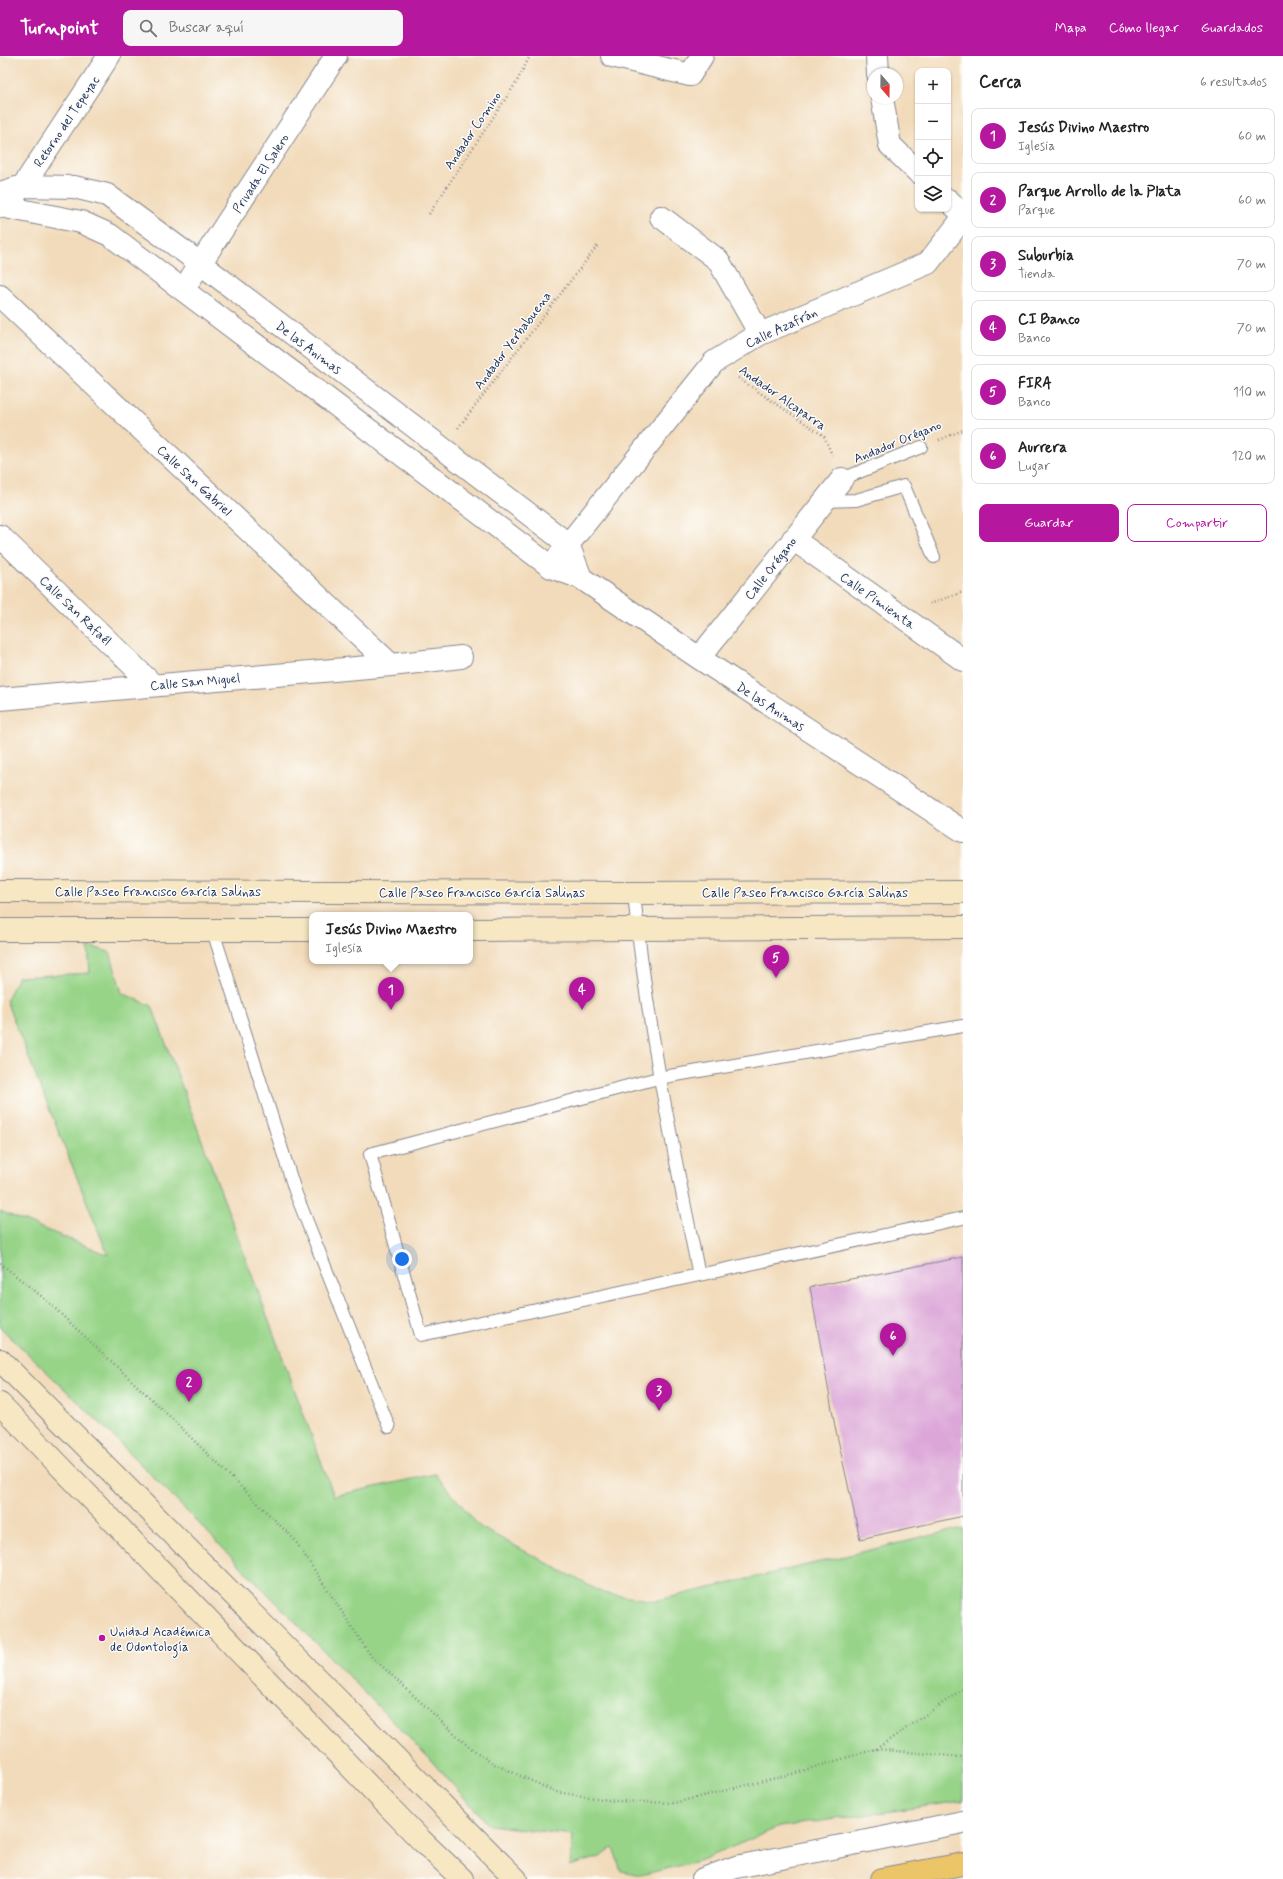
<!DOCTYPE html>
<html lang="es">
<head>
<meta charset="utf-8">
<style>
	:root { --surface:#fff; --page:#f6f6f6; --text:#222; --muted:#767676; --line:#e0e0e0; --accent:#b5179e }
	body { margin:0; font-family:Mynerve,sans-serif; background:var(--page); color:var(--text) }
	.controls { position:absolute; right:12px; top:12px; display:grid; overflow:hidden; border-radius:8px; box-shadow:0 1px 3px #0004 }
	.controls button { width:36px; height:36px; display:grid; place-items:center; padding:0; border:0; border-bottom:1px solid var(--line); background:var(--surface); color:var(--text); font:20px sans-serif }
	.compass { position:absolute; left:867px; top:12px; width:36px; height:36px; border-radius:50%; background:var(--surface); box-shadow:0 1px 3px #0004; rotate:160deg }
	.you { position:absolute; left:402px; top:1203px; width:14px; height:14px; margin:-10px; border:3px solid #fff; border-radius:50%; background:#1a73e8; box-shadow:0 0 0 6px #1a73e833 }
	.badge { display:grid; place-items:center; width:26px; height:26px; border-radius:50%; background:var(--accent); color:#fff; font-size:13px; font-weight:700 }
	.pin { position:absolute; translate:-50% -33px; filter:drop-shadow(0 1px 2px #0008) }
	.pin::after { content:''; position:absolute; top:21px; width:14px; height:12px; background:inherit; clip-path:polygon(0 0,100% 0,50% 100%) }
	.popup { position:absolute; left:309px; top:856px; width:164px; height:52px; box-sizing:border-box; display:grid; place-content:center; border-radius:8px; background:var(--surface); filter:drop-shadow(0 1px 3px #0005); font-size:13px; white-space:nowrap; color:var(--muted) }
	.popup b { font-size:15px; color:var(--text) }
	.popup::after { content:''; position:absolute; left:50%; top:100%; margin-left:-8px; border:8px solid transparent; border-top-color:var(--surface) }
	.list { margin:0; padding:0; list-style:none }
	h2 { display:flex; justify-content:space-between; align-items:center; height:52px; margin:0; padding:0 16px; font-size:17px }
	h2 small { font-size:13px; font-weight:400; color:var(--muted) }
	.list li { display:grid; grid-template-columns:26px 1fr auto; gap:12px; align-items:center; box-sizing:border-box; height:56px; margin:0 8px 8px; padding:0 8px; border:1px solid var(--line); border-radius:8px }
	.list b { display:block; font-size:15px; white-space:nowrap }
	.list p { margin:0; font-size:13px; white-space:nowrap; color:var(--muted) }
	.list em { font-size:13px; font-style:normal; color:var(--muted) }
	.actions { display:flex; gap:8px; padding:12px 16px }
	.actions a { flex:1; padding:9px 0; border:1px solid var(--accent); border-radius:8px; text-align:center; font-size:14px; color:var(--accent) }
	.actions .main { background:var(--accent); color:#fff }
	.icon { flex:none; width:22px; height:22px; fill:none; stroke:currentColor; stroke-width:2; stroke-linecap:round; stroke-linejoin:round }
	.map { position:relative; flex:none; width:963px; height:1823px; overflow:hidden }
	header { display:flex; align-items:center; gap:24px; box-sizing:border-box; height:56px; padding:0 20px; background:var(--accent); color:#fff }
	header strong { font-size:19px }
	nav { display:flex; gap:22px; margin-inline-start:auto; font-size:14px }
	.search { width:280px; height:36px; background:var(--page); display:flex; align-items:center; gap:10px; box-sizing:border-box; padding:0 14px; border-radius:8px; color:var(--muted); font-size:15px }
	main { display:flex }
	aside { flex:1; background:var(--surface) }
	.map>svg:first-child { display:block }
	.green { fill:#97d488; stroke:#598273 }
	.building { fill:#dca6d8 }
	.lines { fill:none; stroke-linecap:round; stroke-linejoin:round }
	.service-casing { stroke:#86858c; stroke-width:14 }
	.minor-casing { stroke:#86858c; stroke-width:24 }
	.tertiary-casing { stroke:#86858c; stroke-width:24 }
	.secondary-casing { stroke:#86858c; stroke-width:24 }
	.primary-casing { stroke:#86858c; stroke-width:24 }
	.path { stroke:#86858c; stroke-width:2.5; stroke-dasharray:1 3; stroke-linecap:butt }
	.service { stroke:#fff; stroke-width:12 }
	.minor { stroke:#fff; stroke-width:22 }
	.tertiary { stroke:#fff; stroke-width:22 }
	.secondary { stroke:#f7e8c3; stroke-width:22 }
	.primary { stroke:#ecc569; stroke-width:22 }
	.poi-dot { fill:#b5179e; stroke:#fdfcf7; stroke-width:1.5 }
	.labels { text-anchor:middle; stroke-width:3; stroke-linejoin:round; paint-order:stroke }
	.street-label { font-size:13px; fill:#1b2f5e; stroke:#fdfcf7 }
	.poi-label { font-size:13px; fill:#1b2f5e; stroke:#fdfcf7; text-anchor:start }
</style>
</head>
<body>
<header>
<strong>Turnpoint</strong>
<div class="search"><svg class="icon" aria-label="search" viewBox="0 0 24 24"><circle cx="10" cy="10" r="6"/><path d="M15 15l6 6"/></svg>Buscar aquí</div>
<nav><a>Mapa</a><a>Cómo llegar</a><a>Guardados</a></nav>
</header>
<main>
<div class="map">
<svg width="963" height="1823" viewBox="0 0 963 1823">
	<rect width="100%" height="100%" fill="#fdfcf7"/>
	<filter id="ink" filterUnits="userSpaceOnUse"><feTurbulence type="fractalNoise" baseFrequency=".025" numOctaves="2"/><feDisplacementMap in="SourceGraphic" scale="8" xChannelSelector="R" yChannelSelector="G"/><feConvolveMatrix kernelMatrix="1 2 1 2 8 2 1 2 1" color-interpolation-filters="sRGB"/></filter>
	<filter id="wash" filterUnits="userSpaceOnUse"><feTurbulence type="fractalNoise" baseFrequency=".012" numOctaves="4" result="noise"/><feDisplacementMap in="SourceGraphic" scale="16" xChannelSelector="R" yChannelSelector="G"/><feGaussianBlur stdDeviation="0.9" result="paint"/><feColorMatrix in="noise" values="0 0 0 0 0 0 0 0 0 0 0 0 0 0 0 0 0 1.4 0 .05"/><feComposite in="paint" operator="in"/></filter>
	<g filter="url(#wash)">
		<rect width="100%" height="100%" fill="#f2dbbb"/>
		<path class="green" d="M88,890L110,896L122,937L152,950L334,1440L435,1418L480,1471L603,1537L655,1545L963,1472V1745L779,1771L702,1804L641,1819L621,1815L613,1791L600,1801L570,1810L573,1779L489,1769L425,1698L103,1370L0,1271V1155L108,1199L6,945L18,921L90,917Z"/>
		<g id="blocks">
			<path class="building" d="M963,1201V1460L860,1483L835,1370L810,1231Z"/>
		</g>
	</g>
	<g filter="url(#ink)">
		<use href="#blocks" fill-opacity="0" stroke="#86858c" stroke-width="1"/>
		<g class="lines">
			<defs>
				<path id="service" d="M842,423L921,391
					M823,445L856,444L904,430L934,501
					M634,837C646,966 673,1092 699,1219
					M213,875L296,1138L389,1371
					M963,970L658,1022L370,1098L421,1279L963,1162"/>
				<path id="minor" d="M612,0L690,19L702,0
					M877,0L878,18
					M882,42L890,89L918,116
					M0,137L23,130L74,131L107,139L201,208L568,488L581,522
					M15,138L23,130L109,0
					M948,144L963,158
					M0,150L81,166L110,179L551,511L581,522L699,602L963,775
					M661,161L718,204L760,278
					M183,234L336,0
					M0,240L391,609
					M0,480L153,629
					M793,483L963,604
					M559,500L714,306L760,278L928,207L963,162
					M699,602L842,423
					M0,643L391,609L461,601"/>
				<path id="tertiary" d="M703,1823L736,1811L963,1766"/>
				<path id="secondary" d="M0,835L634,837L963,836
					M0,874H312
					M470,874L963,871
					M0,1304L516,1823
					M0,1348L421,1784L462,1823"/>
				<path id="primary" d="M882,1823L963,1808"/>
			</defs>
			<use href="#service" class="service-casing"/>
			<use href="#minor" class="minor-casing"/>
			<use href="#tertiary" class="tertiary-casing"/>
			<use href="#secondary" class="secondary-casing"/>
			<use href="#primary" class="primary-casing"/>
			<path class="path" d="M429,158L516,27L530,0
				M738,322L824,380L832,399
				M458,372L598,189
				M939,384L963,374
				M930,548L963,536
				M0,1207L46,1244L167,1358L294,1483L371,1600L468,1690L492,1707L556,1736L615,1745L674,1747L792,1718L875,1693L963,1701
				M876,1693L963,1633"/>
			<use href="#service" class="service"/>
			<use href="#minor" class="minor"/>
			<use href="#tertiary" class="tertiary"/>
			<use href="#secondary" class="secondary"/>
			<use href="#primary" class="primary"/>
		</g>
	</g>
	<circle class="poi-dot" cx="102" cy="1582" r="4"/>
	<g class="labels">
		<g class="street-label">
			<text transform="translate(66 65) rotate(-56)" y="5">Retorno del Tepeyac</text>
			<text transform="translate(472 74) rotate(-56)" y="5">Andador Comino</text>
			<text transform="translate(260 117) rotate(-57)" y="5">Privada El Salero</text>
			<text transform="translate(781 271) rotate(-25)" y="5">Calle Azafrán</text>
			<text transform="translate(512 284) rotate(-53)" y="5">Andador Yerbabuena</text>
			<text transform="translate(309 291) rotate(37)" y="5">De las Animas</text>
			<text transform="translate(783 341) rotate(35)" y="5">Andador Alcaparra</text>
			<text transform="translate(897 385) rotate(-22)" y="5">Andador Orégano</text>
			<text transform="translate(195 424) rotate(43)" y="5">Calle San Gabriel</text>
			<text transform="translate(770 512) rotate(-52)" y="5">Calle Orégano</text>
			<text transform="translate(878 544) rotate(35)" y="5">Calle Pimienta</text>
			<text transform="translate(76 554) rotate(44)" y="5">Calle San Rafaél</text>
			<text transform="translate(195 625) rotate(-5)" y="5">Calle San Miguel</text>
			<text transform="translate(771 650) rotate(33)" y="5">De las Animas</text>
			<text x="158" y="840">Calle Paseo Francisco García Salinas</text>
			<text x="482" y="841">Calle Paseo Francisco García Salinas</text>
			<text x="805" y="841">Calle Paseo Francisco García Salinas</text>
		</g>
		<g class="poi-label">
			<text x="110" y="1580">Unidad Académica<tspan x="110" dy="15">de Odontología</tspan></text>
		</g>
	</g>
</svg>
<div class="controls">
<button>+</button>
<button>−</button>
<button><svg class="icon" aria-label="locate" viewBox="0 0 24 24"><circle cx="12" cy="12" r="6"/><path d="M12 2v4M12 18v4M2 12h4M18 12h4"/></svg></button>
<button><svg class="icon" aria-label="layers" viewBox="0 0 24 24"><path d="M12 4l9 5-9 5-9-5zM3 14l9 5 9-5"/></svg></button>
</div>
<svg class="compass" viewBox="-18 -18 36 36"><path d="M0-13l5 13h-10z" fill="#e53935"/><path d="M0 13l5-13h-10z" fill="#767676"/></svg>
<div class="you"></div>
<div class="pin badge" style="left:391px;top:954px">1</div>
<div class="popup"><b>Jesús Divino Maestro</b>Iglesia</div>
<div class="pin badge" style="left:189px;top:1346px">2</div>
<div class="pin badge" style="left:659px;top:1355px">3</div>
<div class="pin badge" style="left:582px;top:954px">4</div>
<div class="pin badge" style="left:776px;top:922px">5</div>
<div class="pin badge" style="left:893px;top:1300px">6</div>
</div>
<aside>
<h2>Cerca<small>6 resultados</small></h2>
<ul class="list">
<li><span class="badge">1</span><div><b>Jesús Divino Maestro</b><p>Iglesia</p></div><em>60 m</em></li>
<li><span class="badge">2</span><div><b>Parque Arrollo de la Plata</b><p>Parque</p></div><em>60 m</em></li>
<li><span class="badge">3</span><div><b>Suburbia</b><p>Tienda</p></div><em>70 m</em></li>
<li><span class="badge">4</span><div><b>CI Banco</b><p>Banco</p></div><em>70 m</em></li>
<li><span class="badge">5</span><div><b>FIRA</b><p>Banco</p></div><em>110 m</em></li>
<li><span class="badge">6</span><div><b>Aurrera</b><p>Lugar</p></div><em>120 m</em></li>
</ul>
<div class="actions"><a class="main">Guardar</a><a>Compartir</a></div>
</aside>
</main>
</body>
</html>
